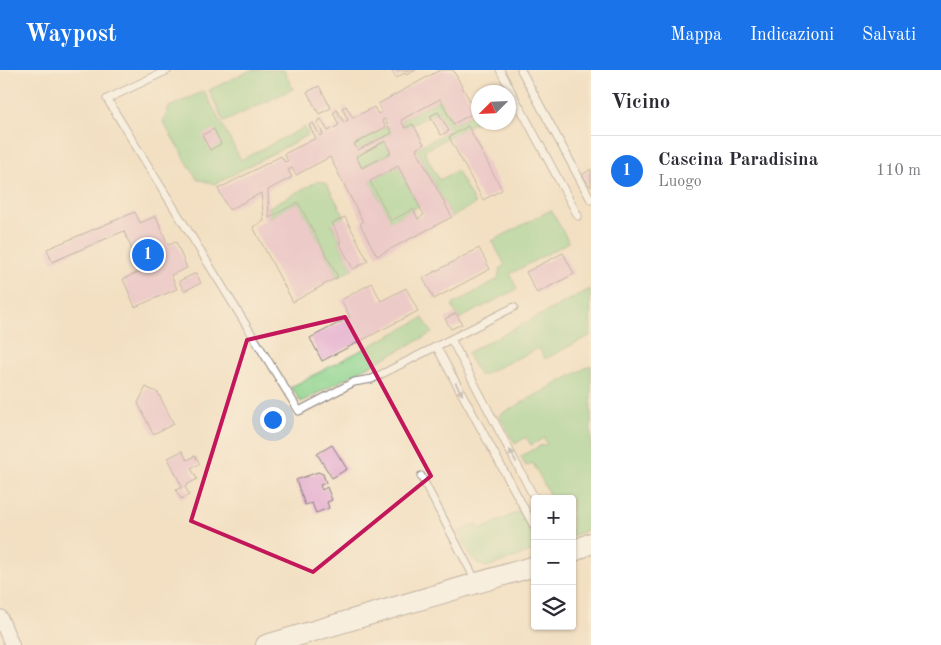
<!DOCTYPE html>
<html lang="it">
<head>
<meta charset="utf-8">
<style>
	:root { --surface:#fff; --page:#f7f7f7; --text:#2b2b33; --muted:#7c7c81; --line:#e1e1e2; --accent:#1a73e8 }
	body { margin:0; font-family:"Old Standard TT",serif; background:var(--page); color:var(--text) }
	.controls { position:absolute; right:15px; bottom:15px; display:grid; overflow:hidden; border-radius:5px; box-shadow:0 1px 4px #0004 }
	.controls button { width:45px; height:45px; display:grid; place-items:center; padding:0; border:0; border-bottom:1px solid var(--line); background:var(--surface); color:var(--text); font:25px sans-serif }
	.compass { position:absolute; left:471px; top:15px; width:45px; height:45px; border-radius:50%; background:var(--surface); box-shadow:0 1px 4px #0004; rotate:246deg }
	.you { position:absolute; left:272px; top:349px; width:18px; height:18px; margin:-12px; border:4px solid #fff; border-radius:50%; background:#1a73e8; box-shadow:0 0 0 8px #1a73e833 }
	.badge { display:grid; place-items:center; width:32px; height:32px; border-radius:50%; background:var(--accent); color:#fff; font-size:16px; font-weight:700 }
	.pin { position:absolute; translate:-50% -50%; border:2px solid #fff; box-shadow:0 1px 5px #0006 }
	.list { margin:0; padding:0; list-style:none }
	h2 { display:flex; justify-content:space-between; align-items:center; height:65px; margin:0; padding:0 20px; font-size:21px }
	h2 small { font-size:16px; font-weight:400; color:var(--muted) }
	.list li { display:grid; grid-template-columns:32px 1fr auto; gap:15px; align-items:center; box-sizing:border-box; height:70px; padding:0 20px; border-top:1px solid var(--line) }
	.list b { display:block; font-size:19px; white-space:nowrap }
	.list p { margin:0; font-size:16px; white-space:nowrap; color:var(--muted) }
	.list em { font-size:16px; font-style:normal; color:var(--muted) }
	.icon { flex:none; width:28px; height:28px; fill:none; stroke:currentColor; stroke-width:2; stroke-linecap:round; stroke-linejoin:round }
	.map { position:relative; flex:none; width:591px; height:575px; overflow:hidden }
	header { display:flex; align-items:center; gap:30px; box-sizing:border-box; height:70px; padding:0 25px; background:var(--accent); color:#fff }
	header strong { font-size:24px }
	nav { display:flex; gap:28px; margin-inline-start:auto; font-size:18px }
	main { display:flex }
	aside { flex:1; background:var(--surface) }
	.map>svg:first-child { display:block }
	.green { fill:#8cd38d; stroke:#577a64 }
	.building { fill:#e5b0cf; fill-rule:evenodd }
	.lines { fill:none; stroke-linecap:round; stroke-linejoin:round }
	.lane-casing { stroke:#8a817f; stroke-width:9 }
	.street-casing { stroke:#8a817f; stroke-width:16 }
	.secondary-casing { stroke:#8a817f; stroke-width:22 }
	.lane { stroke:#fff; stroke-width:7 }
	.street { stroke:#fff; stroke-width:14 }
	.secondary { stroke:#fff; stroke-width:20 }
	.oneway { fill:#9c9ca7 }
	.marked { fill:none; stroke:#c2185b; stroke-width:4; stroke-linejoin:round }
</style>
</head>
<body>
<header>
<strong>Waypost</strong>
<nav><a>Mappa</a><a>Indicazioni</a><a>Salvati</a></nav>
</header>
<main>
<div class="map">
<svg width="591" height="575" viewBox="0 0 591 575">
	<rect width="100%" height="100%" fill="#fcf5e5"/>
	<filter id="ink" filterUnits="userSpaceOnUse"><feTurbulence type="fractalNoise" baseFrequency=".02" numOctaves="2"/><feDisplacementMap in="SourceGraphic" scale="10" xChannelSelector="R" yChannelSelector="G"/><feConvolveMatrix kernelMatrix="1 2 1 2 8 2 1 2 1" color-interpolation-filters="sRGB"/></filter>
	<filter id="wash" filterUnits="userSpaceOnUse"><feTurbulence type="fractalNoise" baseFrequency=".0096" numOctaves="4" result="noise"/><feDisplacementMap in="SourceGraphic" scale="20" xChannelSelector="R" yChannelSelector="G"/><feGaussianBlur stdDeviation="1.12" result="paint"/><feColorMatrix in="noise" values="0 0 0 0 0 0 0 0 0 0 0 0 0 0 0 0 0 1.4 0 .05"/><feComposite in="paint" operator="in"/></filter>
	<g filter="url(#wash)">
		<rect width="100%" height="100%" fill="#f3e0c3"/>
		<path class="green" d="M251,0H284L293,19L224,52L209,20Z
			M204,21L241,90L305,57L308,65L215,114L197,109L163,52L169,37Z
			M440,29L453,54L476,42L478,51L424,81L439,110L457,101L475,134L452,147L416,79L448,61L438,42L405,58L401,50Z
			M386,57H389L392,63L358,80L354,74Z
			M385,71L391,83L362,98L356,87Z
			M398,96L419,136L391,151L370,111Z
			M318,111L326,113L345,147L332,154L341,171L339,172L353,199L338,207L298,132L269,148V137Z
			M551,140L569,172L510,204L517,219L459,249L452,235L498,209L500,198L505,195L492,171Z
			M590,219L591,265L545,289L539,278L480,306L467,283Z
			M423,248L432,263L301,332L291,317Z
			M591,295V458L572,466V429H543L549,424L533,393L526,396L521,386L542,375L543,376L547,374L544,368L531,375L526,367L515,374L499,345Z
			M520,441L535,469L533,480L528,483L487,497C470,494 466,475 459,462L477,454L480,460Z"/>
		<g id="blocks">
			<path class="building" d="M391,0H416L406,5L405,3L396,8Z
				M440,0H453L476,42L453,54L440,29L401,50L405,58L413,54L414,56L424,74L416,79L452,147L377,186L360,154L363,152L330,87L296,105L292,98L288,100L292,107L268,120L269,148L298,132L338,207L293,232L253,157L264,151L261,123L229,140L218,119L281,86L285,92L288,91L284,84L316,68L309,55L313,53L320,66L323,64L317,51L321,49L328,61L339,55L333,43L337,40L344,53L348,50L342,38L346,36L353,48L374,37L378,44L382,42L378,34ZM385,49L392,63L358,80L354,74L386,57L382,50ZM385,71L391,83L362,98L356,87ZM398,96L424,145L418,149L413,139L391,151L370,111Z
				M319,16L331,38L319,44L307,22Z
				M438,42L449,61L441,65L430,46Z
				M468,56L502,120L483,130L449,67Z
				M214,59L221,74L210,80L202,65Z
				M591,99V117L582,105Z
				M135,142L140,153L156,146L168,175L176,172L187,198L171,205L177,219L135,237L123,209L141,201L124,161L52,192L47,179Z
				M345,147L368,191L353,199L339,172L341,171L332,153Z
				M479,178L490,199L434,229L423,208Z
				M563,183L574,204L537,223L526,202Z
				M196,203L201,213L184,221L179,211Z
				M372,213L381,231L406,218L418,241L322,291L310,268L350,247L341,230Z
				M456,243L462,254L451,259L445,249Z
				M146,317L158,323L174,354L153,364L138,333Z
				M332,375L347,399L332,408L317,384Z
				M182,381L187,390L195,386L200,394L191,398L197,409L185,416L189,425L181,429L176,420L182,417L168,388Z
				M318,402L323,404L326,413L320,415L322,420L327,417L332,430L327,432L329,438L316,443L312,433L305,435L296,410Z"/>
		</g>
	</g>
	<g filter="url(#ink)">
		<use href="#blocks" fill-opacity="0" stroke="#8a817f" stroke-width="1"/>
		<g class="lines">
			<defs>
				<path id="lane" d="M168,0L107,29L299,341L354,312L372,309L514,237
					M500,0L578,146
					M521,0L591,130
					M451,269L535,429
					M436,276L535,458
					M421,406L476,511"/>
				<path id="street" d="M0,547L12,575"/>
				<path id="secondary" d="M572,482L591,473
					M266,575L535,496"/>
			</defs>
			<use href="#lane" class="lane-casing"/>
			<use href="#street" class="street-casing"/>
			<use href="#secondary" class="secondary-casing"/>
			<use href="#lane" class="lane"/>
			<use href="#street" class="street"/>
			<use href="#secondary" class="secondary"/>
		</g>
		<defs><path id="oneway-solid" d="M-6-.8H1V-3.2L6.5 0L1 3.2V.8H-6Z" transform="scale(1.25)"/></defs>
		<g class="oneway">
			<use href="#oneway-solid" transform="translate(459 319) rotate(61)"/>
			<use href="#oneway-solid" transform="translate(513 386) rotate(-118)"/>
		</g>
	</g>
	<path d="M0 0H591V575H0ZM345,247L431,406L313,502L191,451L247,270Z" fill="#f3e0c3" fill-opacity=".55" fill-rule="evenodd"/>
	<path class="marked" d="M345,247L431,406L313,502L191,451L247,270Z"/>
</svg>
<div class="controls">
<button>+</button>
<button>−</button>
<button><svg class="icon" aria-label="layers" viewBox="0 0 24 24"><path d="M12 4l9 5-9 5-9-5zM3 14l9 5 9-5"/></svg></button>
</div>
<svg class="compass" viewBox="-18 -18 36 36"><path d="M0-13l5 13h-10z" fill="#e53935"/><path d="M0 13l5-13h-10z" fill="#7c7c81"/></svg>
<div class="you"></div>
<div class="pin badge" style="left:148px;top:185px">1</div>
</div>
<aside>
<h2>Vicino<small></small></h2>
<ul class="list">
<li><span class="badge">1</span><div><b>Cascina Paradisina</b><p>Luogo</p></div><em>110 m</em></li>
</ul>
</aside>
</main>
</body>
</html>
